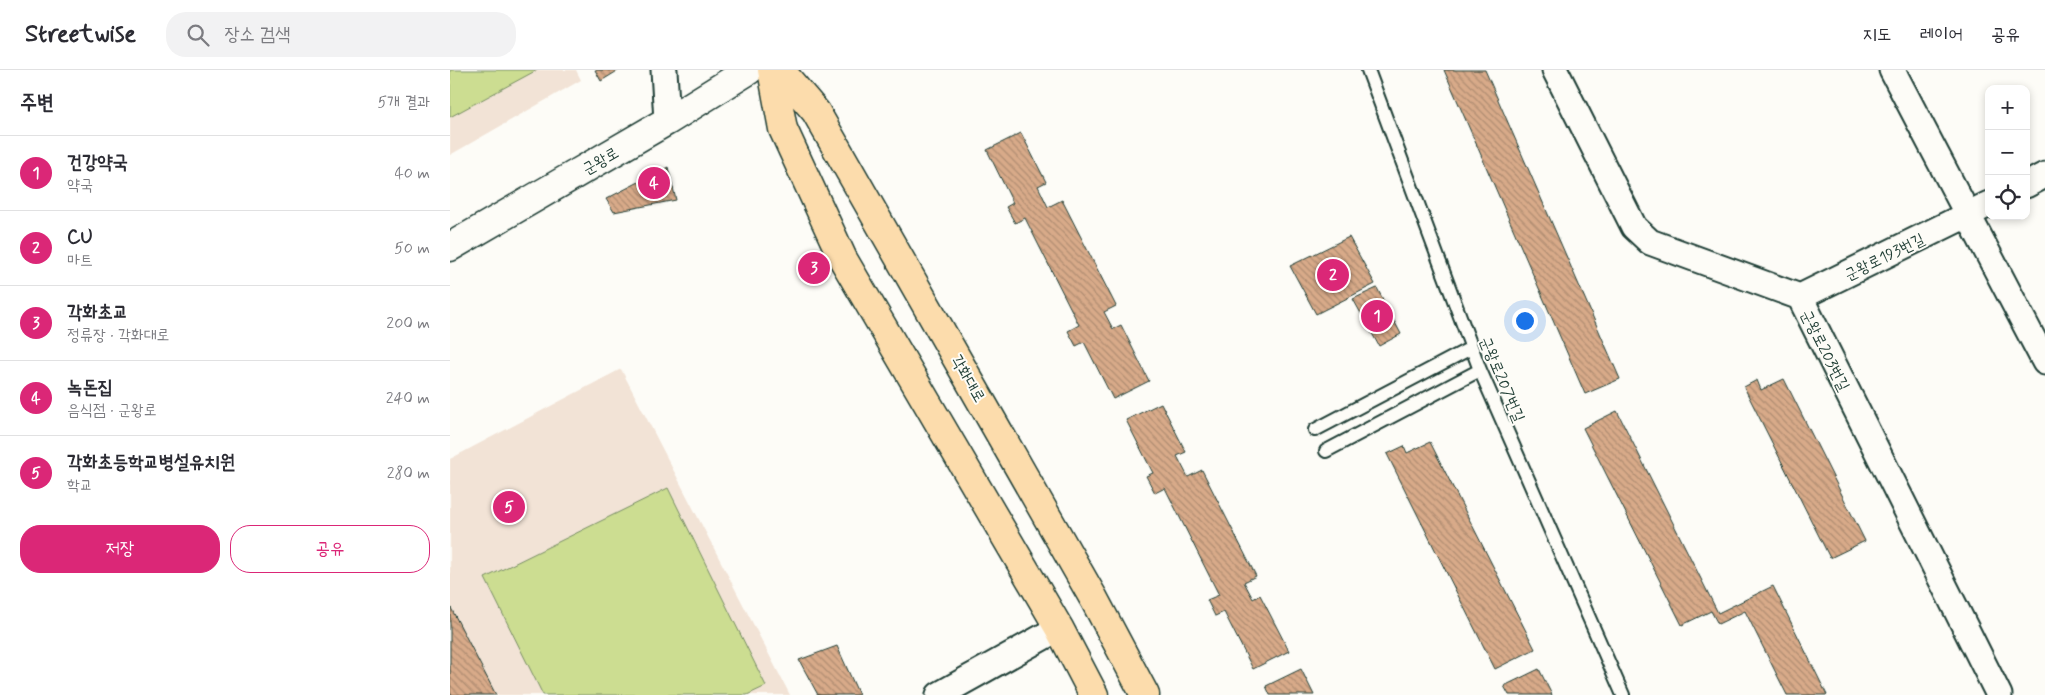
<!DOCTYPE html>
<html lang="ko">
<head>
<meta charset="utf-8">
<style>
	:root { --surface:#fff; --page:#f2f2f3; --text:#2b2b33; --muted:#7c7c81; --line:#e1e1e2; --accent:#db2777 }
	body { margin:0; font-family:Mynerve,"Poor Story",sans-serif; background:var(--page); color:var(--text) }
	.controls { position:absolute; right:15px; top:15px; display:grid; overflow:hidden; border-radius:10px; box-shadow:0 2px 8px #0003 }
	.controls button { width:45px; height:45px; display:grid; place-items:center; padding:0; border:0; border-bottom:1px solid var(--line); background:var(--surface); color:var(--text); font:25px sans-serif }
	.you { position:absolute; left:1074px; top:250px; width:18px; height:18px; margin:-12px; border:4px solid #fff; border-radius:50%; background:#1a73e8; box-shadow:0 0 0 8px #1a73e833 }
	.badge { display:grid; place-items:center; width:32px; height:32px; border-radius:50%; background:var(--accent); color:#fff; font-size:16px; font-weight:700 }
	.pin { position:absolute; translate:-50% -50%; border:2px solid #fff; box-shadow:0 1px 5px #0006 }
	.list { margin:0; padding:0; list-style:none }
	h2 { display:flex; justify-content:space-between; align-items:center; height:65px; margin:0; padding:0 20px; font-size:21px }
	h2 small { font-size:16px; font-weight:400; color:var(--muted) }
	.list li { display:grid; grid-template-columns:32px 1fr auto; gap:15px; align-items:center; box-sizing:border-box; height:75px; padding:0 20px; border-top:1px solid var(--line) }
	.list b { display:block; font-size:19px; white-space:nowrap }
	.list p { margin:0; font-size:16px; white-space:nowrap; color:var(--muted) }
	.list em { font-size:16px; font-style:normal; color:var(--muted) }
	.actions { display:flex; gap:10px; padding:15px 20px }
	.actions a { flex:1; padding:11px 0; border:1px solid var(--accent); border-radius:20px; text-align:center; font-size:18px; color:var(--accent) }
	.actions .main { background:var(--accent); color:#fff }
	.icon { flex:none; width:28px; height:28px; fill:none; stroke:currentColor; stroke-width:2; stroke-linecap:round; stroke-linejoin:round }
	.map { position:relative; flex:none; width:1595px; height:625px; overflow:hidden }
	header { display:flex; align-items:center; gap:30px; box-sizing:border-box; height:70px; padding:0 25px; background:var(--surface); border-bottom:1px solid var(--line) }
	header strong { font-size:24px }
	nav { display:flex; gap:28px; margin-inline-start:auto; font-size:18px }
	.search { width:350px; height:45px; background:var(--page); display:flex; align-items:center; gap:12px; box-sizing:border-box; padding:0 18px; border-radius:20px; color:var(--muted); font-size:19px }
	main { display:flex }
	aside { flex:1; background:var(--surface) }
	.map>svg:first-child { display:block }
	.built { fill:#f2e3d6 }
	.grass { fill:#ccdd91; stroke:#768d62 }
	.building { fill:url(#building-back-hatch); stroke:#1f3d34 }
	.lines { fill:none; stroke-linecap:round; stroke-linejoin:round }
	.lane-casing { stroke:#1f3d34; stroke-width:16 }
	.street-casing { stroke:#1f3d34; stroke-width:29 }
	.secondary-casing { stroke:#1f3d34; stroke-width:31 }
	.primary-casing { stroke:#1f3d34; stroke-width:31 }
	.lane { stroke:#fdfcf7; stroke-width:12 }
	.street { stroke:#fdfcf7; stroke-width:25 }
	.secondary { stroke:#fdfcf7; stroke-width:28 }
	.primary { stroke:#fcdcac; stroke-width:28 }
	.labels { text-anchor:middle; stroke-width:4; stroke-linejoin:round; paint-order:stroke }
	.street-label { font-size:16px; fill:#1f3d34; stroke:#fdfcf7 }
</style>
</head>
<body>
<header>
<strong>Streetwise</strong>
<div class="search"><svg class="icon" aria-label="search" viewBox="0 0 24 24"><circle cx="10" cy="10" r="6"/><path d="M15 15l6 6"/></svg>장소 검색</div>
<nav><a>지도</a><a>레이어</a><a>공유</a></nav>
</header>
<main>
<aside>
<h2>주변<small>5개 결과</small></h2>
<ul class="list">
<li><span class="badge">1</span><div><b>건강약국</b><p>약국</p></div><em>40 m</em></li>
<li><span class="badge">2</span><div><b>CU</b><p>마트</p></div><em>50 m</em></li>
<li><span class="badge">3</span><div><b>각화초교</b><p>정류장 · 각화대로</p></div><em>200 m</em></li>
<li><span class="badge">4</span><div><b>녹돈집</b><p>음식점 · 군왕로</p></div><em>240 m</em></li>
<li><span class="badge">5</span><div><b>각화초등학교병설유치원</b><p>학교</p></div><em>280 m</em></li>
</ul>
<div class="actions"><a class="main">저장</a><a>공유</a></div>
</aside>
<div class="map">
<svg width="1595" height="625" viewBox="0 0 1595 625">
	<defs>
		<pattern id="building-back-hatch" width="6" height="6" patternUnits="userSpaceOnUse" patternTransform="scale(1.25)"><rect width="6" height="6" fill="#d8aa89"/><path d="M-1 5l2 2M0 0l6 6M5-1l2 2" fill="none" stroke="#af8c71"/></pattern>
	</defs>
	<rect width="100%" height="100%" fill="#fdfcf7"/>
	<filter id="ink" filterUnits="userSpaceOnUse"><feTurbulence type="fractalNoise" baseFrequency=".02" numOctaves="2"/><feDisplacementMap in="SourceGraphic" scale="10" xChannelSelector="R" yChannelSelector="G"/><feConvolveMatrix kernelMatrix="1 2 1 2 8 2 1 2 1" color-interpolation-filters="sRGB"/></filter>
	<g filter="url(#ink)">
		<path class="built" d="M0,0H126L131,10L0,85Z
			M171,299L340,625H0V389Z"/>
		<path class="grass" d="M0,0H87L0,47Z
			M218,418L316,616L297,625H93L35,508Z"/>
		<path class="building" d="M145,0H169L151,11Z
			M994,0H1035L1170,309L1135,324Z
			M571,63L596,112L588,116L598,137L612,130L666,236L654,242L663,259L671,255L699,311L663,329L634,272L626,276L618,261L629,255L575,148L565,153L556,137L563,133L537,80Z
			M218,97L226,130L164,142L156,129Z
			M899,167L925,214L866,244L840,196Z
			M927,218L951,264L929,276L903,229Z
			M1334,309L1415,471L1380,488L1294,317L1307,310L1311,320Z
			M711,333L736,382L727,386L738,407L752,400L806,506L794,512L803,529L810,525L839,581L803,599L774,542L765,546L757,530L769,525L715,418L705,423L696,406L703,403L676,350Z
			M1167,341L1268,543L1323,516L1377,625H1337L1295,541L1268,554L1261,541L1232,555L1133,358Z
			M980,372L1085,579L1045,599L937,384L954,376L957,383Z
			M0,536L46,625H0Z
			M387,576L409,625H368L349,590Z
			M851,599L864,625H820L816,616Z
			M1089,599L1102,625H1059L1054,616Z"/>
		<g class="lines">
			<defs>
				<path id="lane" d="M918,0L1030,300L1173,625
					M865,360L1021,278
					M876,381L1030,300"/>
				<path id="street" d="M214,0L217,51
					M1105,0L1184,157L1200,172L1350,227L1549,625
					M1442,0L1595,292
					M1576,115L1595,105
					M1350,227L1539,134
					M489,625L609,558"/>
				<path id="secondary" d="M0,177L217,51L299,0"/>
				<path id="primary" d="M322,0L333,59L393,189L609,558L644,625
					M330,0L366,42L644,529L695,625"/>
			</defs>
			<use href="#lane" class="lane-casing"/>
			<use href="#street" class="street-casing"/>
			<use href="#secondary" class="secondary-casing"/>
			<use href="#primary" class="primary-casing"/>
			<use href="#lane" class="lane"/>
			<use href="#street" class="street"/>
			<use href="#secondary" class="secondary"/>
			<use href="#primary" class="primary"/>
		</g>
	</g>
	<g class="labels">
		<g class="street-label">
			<text transform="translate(150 90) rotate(-30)" y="6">군왕로</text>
			<text transform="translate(1434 186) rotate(-26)" y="6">군왕로193번길</text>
			<text transform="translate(1376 280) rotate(63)" y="6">군왕로203번길</text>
			<text transform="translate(519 308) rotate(60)" y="6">각화대로</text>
			<text transform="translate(1053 309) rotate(67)" y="6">군왕로207번길</text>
		</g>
	</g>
</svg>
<div class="controls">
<button>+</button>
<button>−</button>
<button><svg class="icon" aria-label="locate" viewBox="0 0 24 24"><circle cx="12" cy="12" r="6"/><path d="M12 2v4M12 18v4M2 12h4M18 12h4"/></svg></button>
</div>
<div class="you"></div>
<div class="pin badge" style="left:927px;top:246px">1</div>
<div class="pin badge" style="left:883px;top:205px">2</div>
<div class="pin badge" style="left:364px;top:198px">3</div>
<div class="pin badge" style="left:204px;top:113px">4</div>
<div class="pin badge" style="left:59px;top:437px">5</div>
</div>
</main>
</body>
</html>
